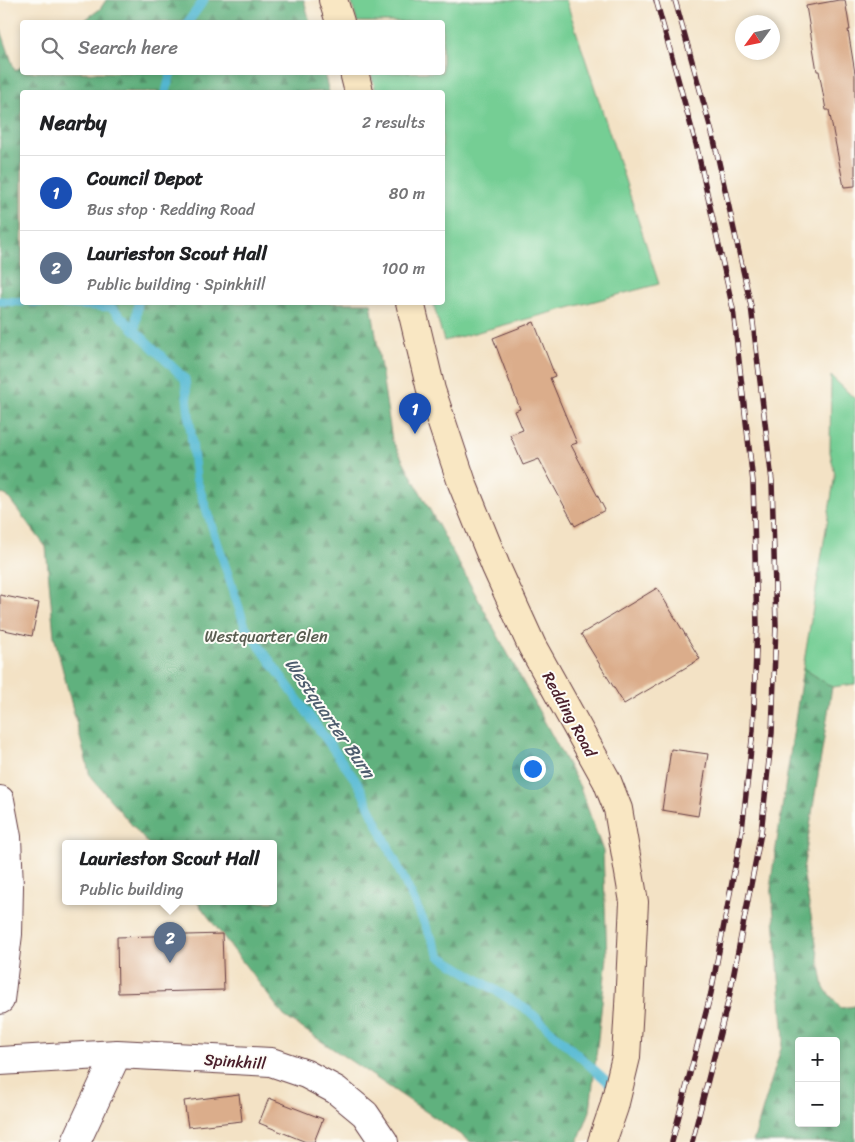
<!DOCTYPE html>
<html lang="en">
<head>
<meta charset="utf-8">
<style>
	:root { --surface:#fff; --page:#f6f6f6; --text:#202124; --muted:#757577; --line:#e0e0e0; --accent:#1f6fb2 }
	body { margin:0; font-family:Sriracha,sans-serif; background:var(--page); color:var(--text) }
	.controls { position:absolute; right:15px; bottom:15px; display:grid; overflow:hidden; border-radius:5px; box-shadow:0 2px 8px #0003 }
	.controls button { width:45px; height:45px; display:grid; place-items:center; padding:0; border:0; border-bottom:1px solid var(--line); background:var(--surface); color:var(--text); font:25px sans-serif }
	.compass { position:absolute; left:735px; top:15px; width:45px; height:45px; border-radius:50%; background:var(--surface); box-shadow:0 2px 8px #0003; rotate:237deg }
	.you { position:absolute; left:532px; top:768px; width:18px; height:18px; margin:-12px; border:4px solid #fff; border-radius:50%; background:#1a73e8; box-shadow:0 0 0 8px #1a73e833 }
	.badge { display:grid; place-items:center; width:32px; height:32px; border-radius:50%; background:var(--accent); color:#fff; font-size:16px; font-weight:700 }
	.pin { position:absolute; translate:-50% -41px; filter:drop-shadow(0 1px 2px #0008) }
	.pin::after { content:''; position:absolute; top:26px; width:18px; height:15px; background:inherit; clip-path:polygon(0 0,100% 0,50% 100%) }
	.popup { position:absolute; left:62px; top:840px; width:215px; height:65px; box-sizing:border-box; display:grid; place-content:center; border-radius:5px; background:var(--surface); filter:drop-shadow(0 1px 4px #0005); font-size:16px; white-space:nowrap; color:var(--muted) }
	.popup b { font-size:19px; color:var(--text) }
	.popup::after { content:''; position:absolute; left:50%; top:100%; margin-left:-10px; border:10px solid transparent; border-top-color:var(--surface) }
	.list { margin:0; padding:0; list-style:none }
	h2 { display:flex; justify-content:space-between; align-items:center; height:65px; margin:0; padding:0 20px; font-size:21px }
	h2 small { font-size:16px; font-weight:400; color:var(--muted) }
	.list li { display:grid; grid-template-columns:32px 1fr auto; gap:15px; align-items:center; box-sizing:border-box; height:75px; padding:0 20px; border-top:1px solid var(--line) }
	.list b { display:block; font-size:19px; white-space:nowrap }
	.list p { margin:0; font-size:16px; white-space:nowrap; color:var(--muted) }
	.list em { font-size:16px; font-style:normal; color:var(--muted) }
	.icon { flex:none; width:28px; height:28px; fill:none; stroke:currentColor; stroke-width:2; stroke-linecap:round; stroke-linejoin:round }
	.map { position:relative; flex:none; width:855px; height:1142px; overflow:hidden }
	.search { position:absolute; background:var(--surface); box-shadow:0 2px 8px #0003; left:20px; top:20px; width:425px; height:55px; display:flex; align-items:center; gap:12px; box-sizing:border-box; padding:0 18px; border-radius:5px; color:var(--muted); font-size:19px }
	.panel { position:absolute; background:var(--surface); box-shadow:0 2px 8px #0003; left:20px; top:90px; width:425px; height:215px; border-radius:5px }
	.map>svg:first-child { display:block }
	.green { fill:#75ce94; stroke:#607660 }
	.forest { fill:url(#forest-firs); stroke:#556854; fill-rule:evenodd }
	.lines { fill:none; stroke-linecap:round; stroke-linejoin:round }
	.stream { stroke:#54b9d3; stroke-width:9 }
	.building { fill:#dbad8b }
	.minor-casing { stroke:#633c42; stroke-width:30 }
	.secondary-casing { stroke:#633c42; stroke-width:30 }
	.minor { stroke:#fff; stroke-width:28 }
	.secondary { stroke:#f9e7c3; stroke-width:28 }
	.rail-casing { stroke:#4a1f2b; stroke-width:5.5 }
	.rail { stroke:#fdfcf7; stroke-width:4; stroke-dasharray:11; stroke-linecap:butt }
	.labels { text-anchor:middle; stroke-width:4; stroke-linejoin:round; paint-order:stroke }
	.park-label { font-size:16px; fill:#595c50; stroke:#fdfcf7 }
	.street-label { font-size:16px; fill:#4a1f2b; stroke:#fdfcf7 }
	.water-label { font-size:18px; font-style:italic; fill:#4e5d6e; stroke:#fdfcf7 }
</style>
</head>
<body>
<div class="map">
<svg width="855" height="1142" viewBox="0 0 855 1142">
	<defs>
		<pattern id="forest-firs" width="22" height="20" patternUnits="userSpaceOnUse" patternTransform="scale(1.25)"><rect width="22" height="20" fill="#60b17e"/><path d="M5 1l3.5 6h-7zM16 11l3.5 6h-7z" fill="#518f67"/></pattern>
	</defs>
	<rect width="100%" height="100%" fill="#fdfcf7"/>
	<filter id="ink" filterUnits="userSpaceOnUse"><feTurbulence type="fractalNoise" baseFrequency=".02" numOctaves="2"/><feDisplacementMap in="SourceGraphic" scale="10" xChannelSelector="R" yChannelSelector="G"/><feConvolveMatrix kernelMatrix="1 2 1 2 8 2 1 2 1" color-interpolation-filters="sRGB"/></filter>
	<filter id="wash" filterUnits="userSpaceOnUse"><feTurbulence type="fractalNoise" baseFrequency=".0096" numOctaves="4" result="noise"/><feDisplacementMap in="SourceGraphic" scale="20" xChannelSelector="R" yChannelSelector="G"/><feGaussianBlur stdDeviation="1.12" result="paint"/><feColorMatrix in="noise" values="0 0 0 0 0 0 0 0 0 0 0 0 0 0 0 0 0 1.4 0 .05"/><feComposite in="paint" operator="in"/></filter>
	<g filter="url(#wash)">
		<rect width="100%" height="100%" fill="#f3e2c5"/>
		<path class="green" d="M351,0H566L659,284L444,341L433,303L442,302V92H376L371,73L442,72V22H357Z
			M831,376L855,399V684L832,687L803,668L835,475L830,452Z"/>
		<path class="forest" d="M106,0H304L310,22H82L100,9Z
			M0,27L15,71L22,66V72L324,73L329,92H22V302L371,303L392,440L580,787L603,851L607,957L590,1111L578,1142H471L284,1016L197,902H274V844H148L90,776L54,636L46,547L7,496L0,493Z
			M803,668L832,687L803,871L824,988L841,1008L855,1006V1142H753L784,1038L771,881ZM799,1041H836V1123H799Z"/>
		<g class="lines">
			<path class="stream" d="M188,22L204,0
				M166,92L171,72
				M0,301L22,302
				M31,302L111,307L185,379L196,478L245,626L359,785L440,956L529,1011L609,1083
				M135,331L138,302"/>
		</g>
		<g id="blocks">
			<path class="building" d="M839,0H845L850,30H848L855,73V186L844,187L829,110H826L819,71H817L806,6Z
				M534,322L555,376L550,378L577,443L571,445L605,510L575,526L539,459L523,465L510,435L523,430L515,411L520,409L493,338Z
				M657,588L700,659L624,704L581,634Z
				M0,595L39,603L32,636L0,629Z
				M671,749L708,754L698,816L662,810Z
				M222,934L224,990L118,993L117,937Z
				M239,1094L242,1121L188,1127L184,1101Z
				M269,1098L323,1119L314,1142H306L259,1123Z"/>
		</g>
	</g>
	<g filter="url(#ink)">
		<use href="#blocks" fill-opacity="0" stroke="#633c42" stroke-width="1"/>
		<g class="lines">
			<defs>
				<path id="minor" d="M0,800L7,837L9,887L8,934L0,1000
					M0,1061L117,1054L271,1062L306,1074L336,1090L365,1114L384,1142
					M76,1142L117,1054"/>
				<path id="secondary" d="M333,0L340,22
					M354,72L359,92
					M410,302L431,390L462,483L496,567L532,646L607,781L618,809L634,902L629,1006L626,1057L614,1107L602,1142"/>
			</defs>
			<use href="#minor" class="minor-casing"/>
			<use href="#secondary" class="secondary-casing"/>
			<use href="#minor" class="minor"/>
			<use href="#secondary" class="secondary"/>
			<defs>
				<path id="rail" d="M656,0L696,144L733,309L753,482L757,625L753,731L742,830L711,993L672,1142
					M675,0L714,140L751,306L772,481L776,625L772,733L761,833L729,998L692,1142"/>
			</defs>
			<use href="#rail" class="rail-casing"/>
			<use href="#rail" class="rail"/>
		</g>
	</g>
	<g class="labels">
		<g class="park-label">
			<text x="266" y="642">Westquarter Glen</text>
		</g>
		<g class="street-label">
			<text transform="translate(570 714) rotate(61)" y="6">Redding Road</text>
			<text transform="translate(235 1061) rotate(4)" y="6">Spinkhill</text>
		</g>
		<g class="water-label">
			<text transform="translate(330 718) rotate(55)" y="6">Westquarter Burn</text>
		</g>
	</g>
</svg>
<div class="controls">
<button>+</button>
<button>−</button>
</div>
<svg class="compass" viewBox="-18 -18 36 36"><path d="M0-13l5 13h-10z" fill="#e53935"/><path d="M0 13l5-13h-10z" fill="#757577"/></svg>
<div class="you"></div>
<div class="pin badge" style="left:415px;top:434px;background:#1a4fb4">1</div>
<div class="pin badge" style="left:170px;top:963px;background:#5c6f8a">2</div>
<div class="popup"><b>Laurieston Scout Hall</b>Public building</div>
<div class="search"><svg class="icon" aria-label="search" viewBox="0 0 24 24"><circle cx="10" cy="10" r="6"/><path d="M15 15l6 6"/></svg>Search here</div>
<section class="panel">
<h2>Nearby<small>2 results</small></h2>
<ul class="list">
<li><span class="badge" style="background:#1a4fb4">1</span><div><b>Council Depot</b><p>Bus stop · Redding Road</p></div><em>80 m</em></li>
<li><span class="badge" style="background:#5c6f8a">2</span><div><b>Laurieston Scout Hall</b><p>Public building · Spinkhill</p></div><em>100 m</em></li>
</ul>
</section>
</div>
</body>
</html>
